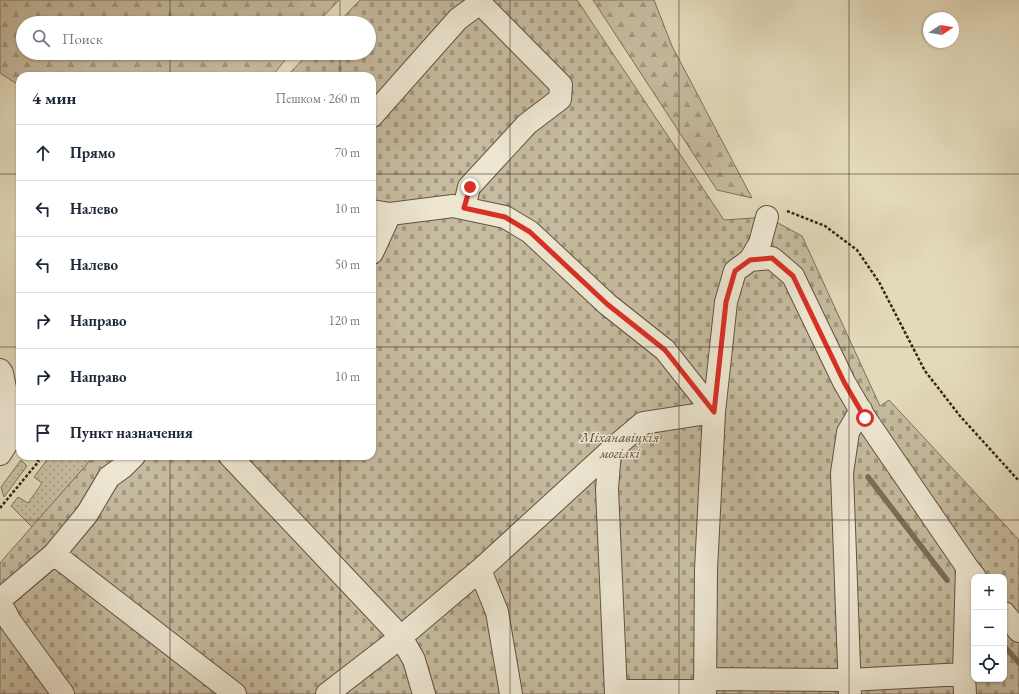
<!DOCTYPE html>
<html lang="ru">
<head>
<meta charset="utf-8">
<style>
	:root { --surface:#fff; --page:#f2f2f3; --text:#1f2937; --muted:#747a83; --line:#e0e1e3 }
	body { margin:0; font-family:"EB Garamond",serif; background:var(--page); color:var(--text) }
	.controls { position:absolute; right:12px; bottom:12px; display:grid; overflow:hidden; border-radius:8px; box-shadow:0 1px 3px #0004 }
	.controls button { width:36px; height:36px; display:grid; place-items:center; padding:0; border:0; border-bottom:1px solid var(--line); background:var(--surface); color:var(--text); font:20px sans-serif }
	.compass { position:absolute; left:923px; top:12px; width:36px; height:36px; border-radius:50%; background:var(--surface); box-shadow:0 1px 3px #0004; rotate:78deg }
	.stop { position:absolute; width:12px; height:12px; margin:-9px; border:3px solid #d93025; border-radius:50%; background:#fff }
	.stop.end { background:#d93025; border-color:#fff; box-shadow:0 1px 4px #0008 }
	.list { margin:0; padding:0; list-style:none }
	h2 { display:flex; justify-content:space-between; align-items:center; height:52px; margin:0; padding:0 16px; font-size:17px }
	h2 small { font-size:13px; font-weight:400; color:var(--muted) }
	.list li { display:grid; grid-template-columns:26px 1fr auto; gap:12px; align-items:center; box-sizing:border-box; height:56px; padding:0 16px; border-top:1px solid var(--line) }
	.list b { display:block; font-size:15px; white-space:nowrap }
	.list em { font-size:13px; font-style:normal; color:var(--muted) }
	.icon { flex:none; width:22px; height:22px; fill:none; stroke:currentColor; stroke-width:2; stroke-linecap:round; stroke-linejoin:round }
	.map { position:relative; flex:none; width:1019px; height:694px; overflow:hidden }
	.search { position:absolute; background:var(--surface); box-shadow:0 1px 3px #0004; left:16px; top:16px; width:360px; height:44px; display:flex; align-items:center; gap:10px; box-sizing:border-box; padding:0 14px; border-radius:22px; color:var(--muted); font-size:15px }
	.panel { position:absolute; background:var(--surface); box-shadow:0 1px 3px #0004; left:16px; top:72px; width:360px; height:388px; border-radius:12px }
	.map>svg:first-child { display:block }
	.grass { fill:url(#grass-dots); stroke:#7e705c }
	.forest { fill:url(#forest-firs); stroke:#7e705c }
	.cemetery { fill:url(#cemetery-stones); stroke:#7e705c; fill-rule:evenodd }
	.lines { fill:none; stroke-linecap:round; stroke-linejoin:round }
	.stream { stroke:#7b6c5a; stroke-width:5.5 }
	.minor-casing { stroke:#625242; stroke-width:24 }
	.path { stroke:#37251a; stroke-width:2.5; stroke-dasharray:3 2; stroke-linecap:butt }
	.minor { stroke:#ede7d2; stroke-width:22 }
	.route { stroke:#d93025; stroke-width:5 }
	.grid { fill:none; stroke:#37251a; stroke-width:1; stroke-opacity:0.55 }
	.labels { text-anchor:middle; stroke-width:3; stroke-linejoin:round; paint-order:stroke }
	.park-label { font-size:14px; font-style:italic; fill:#5b4a3b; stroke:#ede7d2 }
</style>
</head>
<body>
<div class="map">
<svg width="1019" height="694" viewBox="0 0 1019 694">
	<defs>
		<pattern id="grass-dots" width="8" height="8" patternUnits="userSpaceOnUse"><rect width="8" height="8" fill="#c6bb9f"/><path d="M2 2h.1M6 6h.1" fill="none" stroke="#a29881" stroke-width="1.8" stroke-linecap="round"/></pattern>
		<pattern id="forest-firs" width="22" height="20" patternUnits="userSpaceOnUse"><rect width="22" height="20" fill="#c6bb9f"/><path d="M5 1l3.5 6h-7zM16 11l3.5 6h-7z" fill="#a29881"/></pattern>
		<pattern id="cemetery-stones" width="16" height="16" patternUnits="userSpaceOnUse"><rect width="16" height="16" fill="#c6bb9f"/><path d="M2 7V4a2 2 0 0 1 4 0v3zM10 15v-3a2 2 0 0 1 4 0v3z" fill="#a29881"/></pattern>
	</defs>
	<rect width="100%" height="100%" fill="#e3daba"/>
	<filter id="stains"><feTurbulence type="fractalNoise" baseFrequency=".005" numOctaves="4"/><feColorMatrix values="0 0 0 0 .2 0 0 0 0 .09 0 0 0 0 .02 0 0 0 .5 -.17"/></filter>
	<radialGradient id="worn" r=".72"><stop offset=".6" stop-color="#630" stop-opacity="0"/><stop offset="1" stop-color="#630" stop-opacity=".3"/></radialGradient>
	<path class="grass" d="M50,456H93L98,461L52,547L11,506L18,497L28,503L42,483L34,477Z
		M21,460L27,466L4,497L1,487Z"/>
	<path class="forest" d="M0,0H339L317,23H23V53H291L272,76H20V86L0,73Z
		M593,0H654L672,46L752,198L717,190Z"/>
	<path class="cemetery" d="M360,0H577L724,220L767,217L802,236L880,406L889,400L1019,540V694H0V563L94,456H372V76H287L309,53H369V23H338ZM974,577H1004V679H974Z"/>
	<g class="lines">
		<path class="stream" d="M868,477L947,580
			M1004,646L1019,663"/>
		<defs>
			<path id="minor" d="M372,116L458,19L480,3L561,85L560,99L527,124L469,187L464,208
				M372,211L390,214L453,206L505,217L530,232L607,304L665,350L714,412
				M372,253L390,214
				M750,260L760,243L767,217
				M0,370L2,373L8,403L11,437L0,454
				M610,451L607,489L616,694
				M230,456L401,637L414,660L424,694
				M54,554L87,514L109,477L123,467L134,456
				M480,570L497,612L511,694
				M0,600L54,554L235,694
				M0,602L10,621L63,694
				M1004,613L1019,631
				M705,679L849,680L964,674
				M616,691H705
				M327,694L401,637L480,570L610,451L643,423L714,412
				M705,694L706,570L714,412L726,302L735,271L750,260L772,258L793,276L844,382L865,418L967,567L975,577
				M850,694L842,473L848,432L861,410
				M965,694L964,674L967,567"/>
		</defs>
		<use href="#minor" class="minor-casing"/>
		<path class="path" d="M787,211L825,226L857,250L879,282L925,371L960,416L1019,481
			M33,456L39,461L43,456
			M0,508L39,461"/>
		<use href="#minor" class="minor"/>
	</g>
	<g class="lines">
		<path class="route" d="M470,187L464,208L505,217L530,232L607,304L665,350L714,412L726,302L735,271L750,260L772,258L793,276L844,382L865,418"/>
	</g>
	<path class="grid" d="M170,0V23M340,0V23M510,0V694M679,0V694M849,0V694M170,53V76M340,53V76M0,174H20M372,174H1019M0,347H20M372,347H1019M170,456V694M340,456V694M0,520H1019"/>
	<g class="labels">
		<g class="park-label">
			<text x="620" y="442">Міханавіцкія<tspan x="620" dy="16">могілкі</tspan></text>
		</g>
	</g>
	<rect width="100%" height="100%" filter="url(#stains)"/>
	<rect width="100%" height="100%" fill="url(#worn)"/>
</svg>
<div class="controls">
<button>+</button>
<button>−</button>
<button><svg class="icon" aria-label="locate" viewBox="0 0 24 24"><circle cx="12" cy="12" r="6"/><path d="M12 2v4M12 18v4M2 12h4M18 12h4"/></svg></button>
</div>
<svg class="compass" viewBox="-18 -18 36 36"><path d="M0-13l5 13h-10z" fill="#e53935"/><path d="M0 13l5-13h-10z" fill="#747a83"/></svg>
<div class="stop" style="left:865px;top:418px"></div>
<div class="stop end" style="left:470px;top:187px"></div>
<div class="search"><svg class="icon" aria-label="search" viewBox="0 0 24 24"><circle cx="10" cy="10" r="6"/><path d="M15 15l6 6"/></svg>Поиск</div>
<section class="panel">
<h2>4 мин<small>Пешком · 260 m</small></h2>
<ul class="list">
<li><svg class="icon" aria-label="ahead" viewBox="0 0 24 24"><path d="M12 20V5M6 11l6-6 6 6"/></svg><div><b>Прямо</b></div><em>70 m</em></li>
<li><svg class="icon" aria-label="left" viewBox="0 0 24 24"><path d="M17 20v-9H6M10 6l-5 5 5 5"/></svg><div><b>Налево</b></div><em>10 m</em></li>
<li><svg class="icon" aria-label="left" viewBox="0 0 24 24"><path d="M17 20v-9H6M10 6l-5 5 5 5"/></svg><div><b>Налево</b></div><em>50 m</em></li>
<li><svg class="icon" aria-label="right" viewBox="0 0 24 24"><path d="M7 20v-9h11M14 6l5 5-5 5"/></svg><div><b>Направо</b></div><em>120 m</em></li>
<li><svg class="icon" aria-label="right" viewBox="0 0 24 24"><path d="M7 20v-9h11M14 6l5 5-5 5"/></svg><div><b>Направо</b></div><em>10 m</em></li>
<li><svg class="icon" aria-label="arrive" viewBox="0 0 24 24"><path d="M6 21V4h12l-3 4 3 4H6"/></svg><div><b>Пункт назначения</b></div></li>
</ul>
</section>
</div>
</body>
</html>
